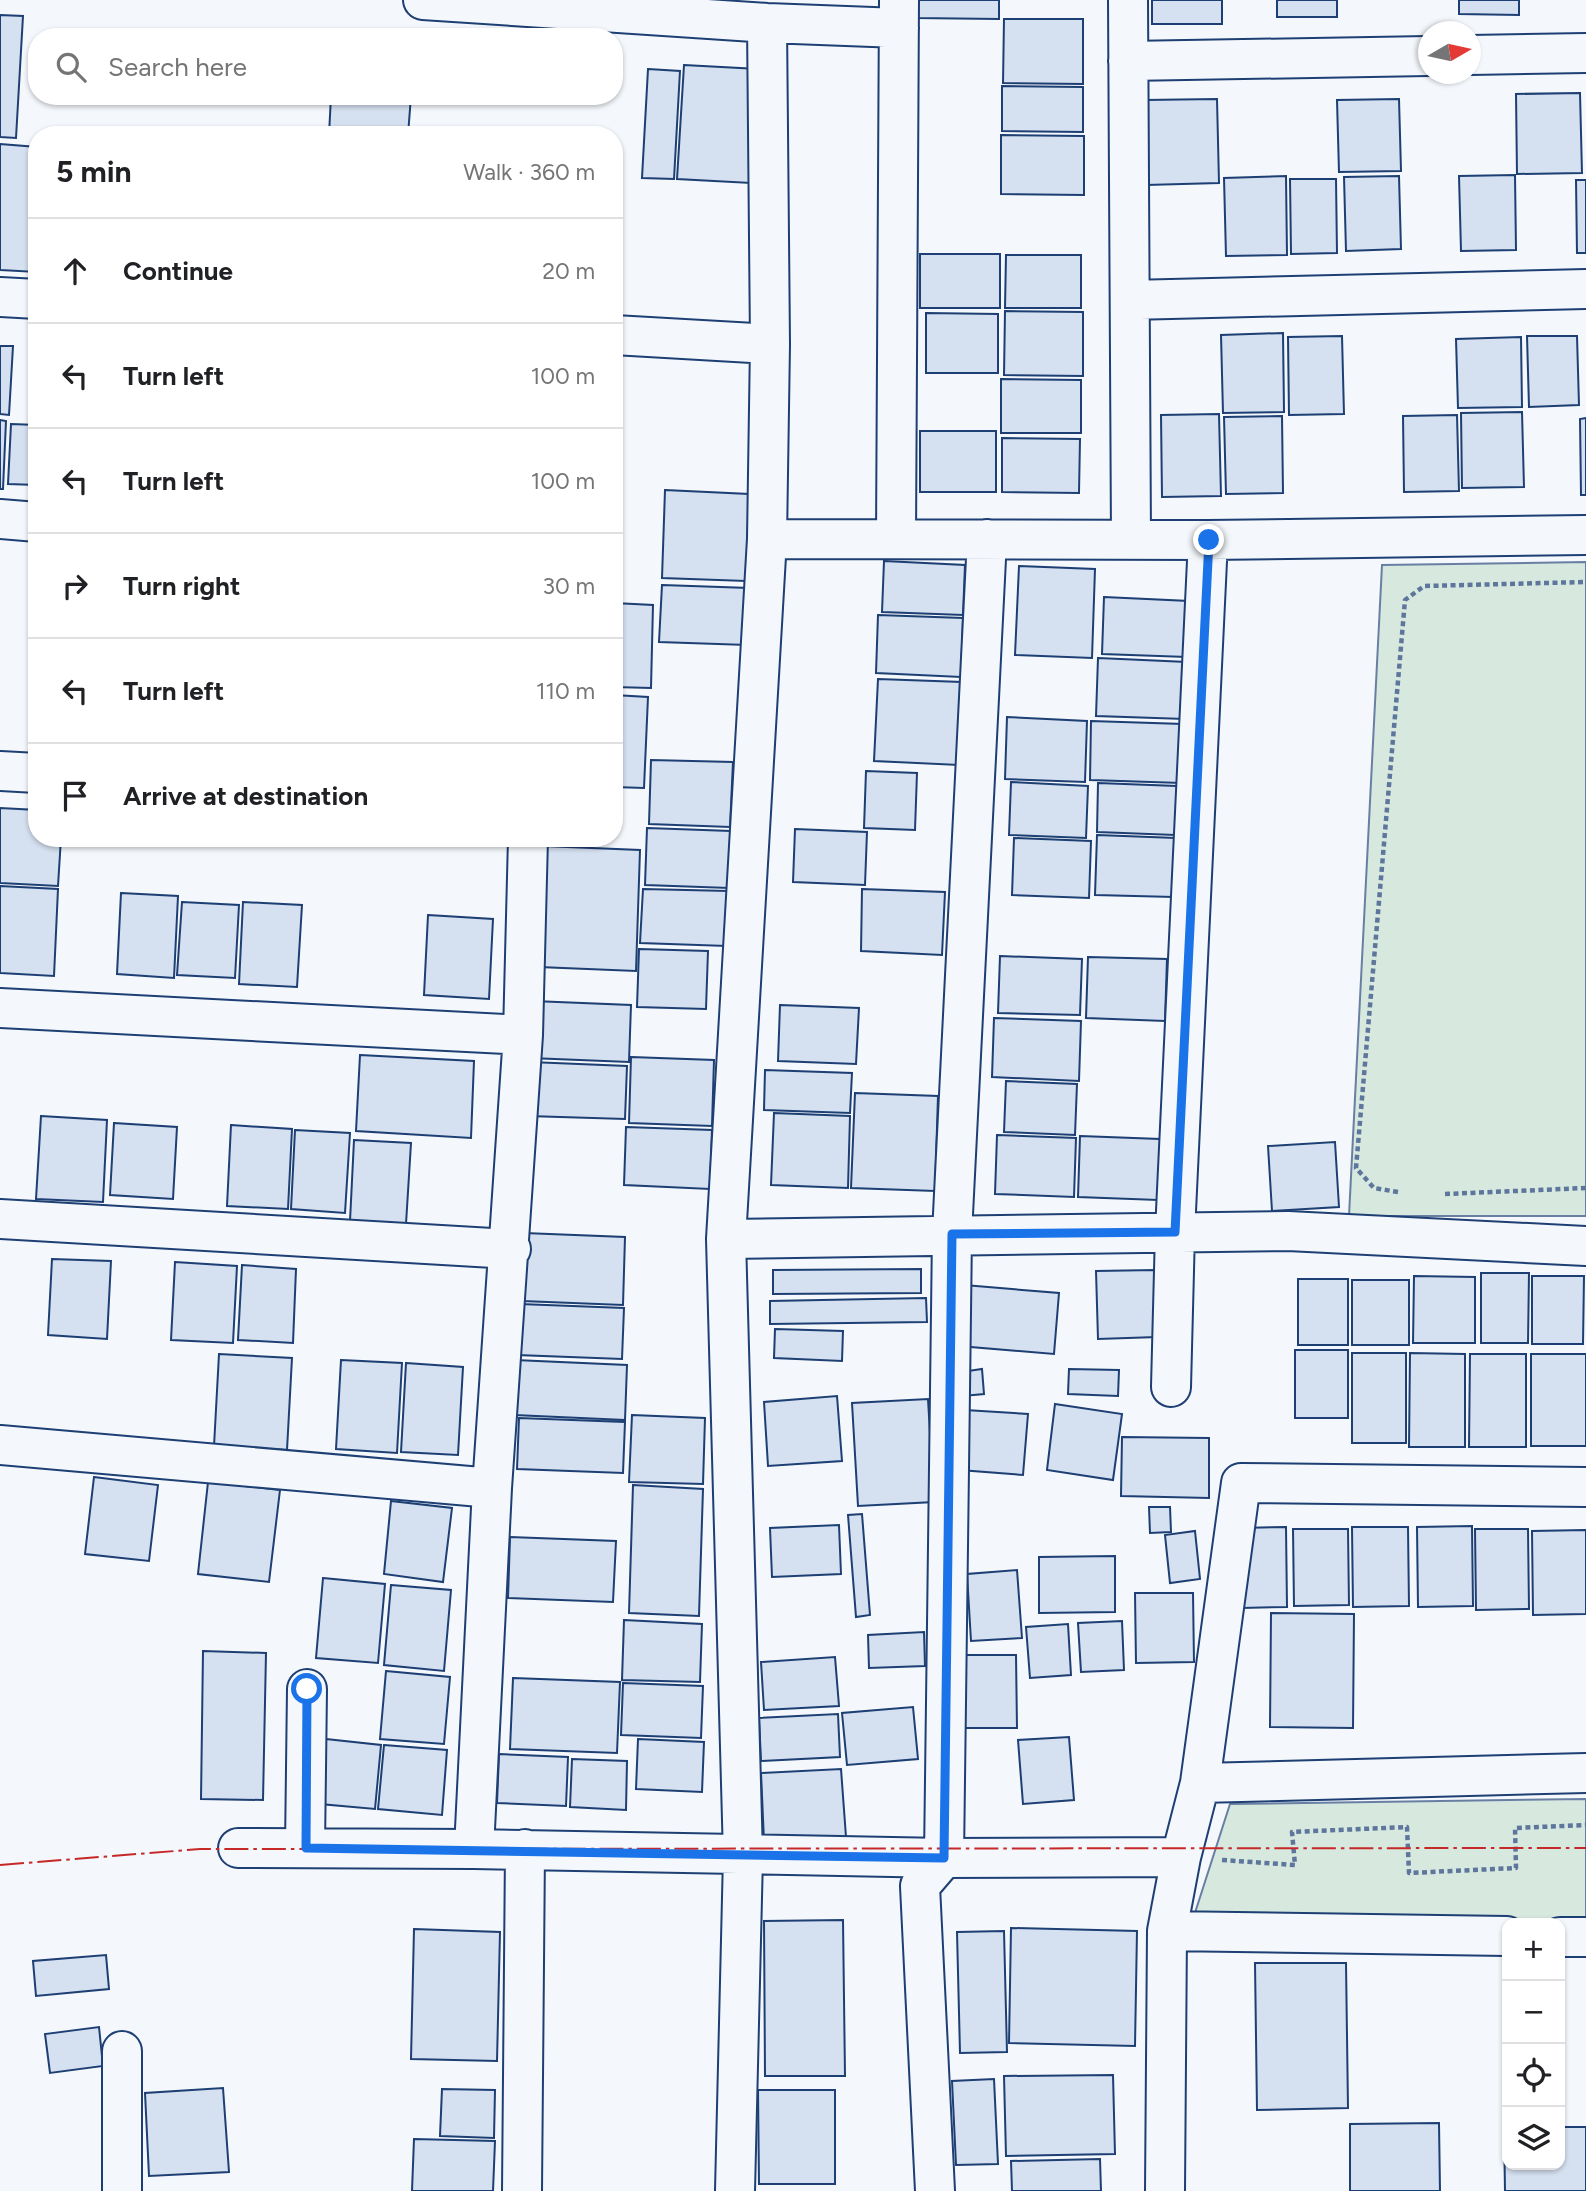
<!DOCTYPE html>
<html lang="en">
<head>
<meta charset="utf-8">
<style>
	:root { --surface:#fff; --page:#f6f6f6; --text:#202124; --muted:#757577; --line:#e0e0e0 }
	body { margin:0; font-family:Figtree,sans-serif; background:var(--page); color:var(--text) }
	.controls { position:absolute; right:21px; bottom:21px; display:grid; overflow:hidden; border-radius:14px; box-shadow:0 2px 5px #0004 }
	.controls button { width:63px; height:63px; display:grid; place-items:center; padding:0; border:0; border-bottom:2px solid var(--line); background:var(--surface); color:var(--text); font:35px sans-serif }
	.compass { position:absolute; left:1418px; top:21px; width:63px; height:63px; border-radius:50%; background:var(--surface); box-shadow:0 2px 5px #0004; rotate:81deg }
	.stop { position:absolute; width:21px; height:21px; margin:-16px; border:5px solid #1a73e8; border-radius:50%; background:#fff }
	.stop.end { background:#1a73e8; border-color:#fff; box-shadow:0 2px 7px #0008 }
	.list { margin:0; padding:0; list-style:none }
	h2 { display:flex; justify-content:space-between; align-items:center; height:91px; margin:0; padding:0 28px; font-size:30px }
	h2 small { font-size:23px; font-weight:400; color:var(--muted) }
	.list li { display:grid; grid-template-columns:46px 1fr auto; gap:21px; align-items:center; box-sizing:border-box; height:105px; padding:0 28px; border-top:2px solid var(--line) }
	.list b { display:block; font-size:26px; white-space:nowrap }
	.list em { font-size:23px; font-style:normal; color:var(--muted) }
	.icon { flex:none; width:38px; height:38px; fill:none; stroke:currentColor; stroke-width:2; stroke-linecap:round; stroke-linejoin:round }
	.map { position:relative; flex:none; width:1586px; height:2191px; overflow:hidden }
	.search { position:absolute; background:var(--surface); box-shadow:0 2px 5px #0004; left:28px; top:28px; width:595px; height:77px; display:flex; align-items:center; gap:18px; box-sizing:border-box; padding:0 24px; border-radius:28px; color:var(--muted); font-size:26px }
	.panel { position:absolute; background:var(--surface); box-shadow:0 2px 5px #0004; left:28px; top:126px; width:595px; height:721px; border-radius:28px }
	.map>svg:first-child { display:block }
	.green { fill:#d7e8df; stroke:#687fa3; stroke-width:2 }
	.building { fill:#d5e0f0; stroke:#1d3f73; stroke-width:2 }
	.lines { fill:none; stroke-linecap:round; stroke-linejoin:round }
	.street-casing { stroke:#1d3f73; stroke-width:42 }
	.path { stroke:#5e769c; stroke-width:4.5; stroke-dasharray:5 3.5; stroke-linecap:butt }
	.street { stroke:#f4f7fb; stroke-width:38 }
	.power { stroke:#c62828; stroke-width:2; stroke-dasharray:24 5 3.5 5; stroke-linecap:butt }
	.route { stroke:#1a73e8; stroke-width:9 }
</style>
</head>
<body>
<div class="map">
<svg width="1586" height="2191" viewBox="0 0 1586 2191">
	<rect width="100%" height="100%" fill="#f4f7fb"/>
	<path class="green" d="M1586,562V1216H1349L1382,565Z
		M1586,1799V1922L1194,1916L1230,1804Z"/>
	<path class="building" d="M915,0H999V19L915,18Z
		M1152,0H1222V24H1152Z
		M1277,0H1337V17H1277Z
		M1459,0H1519V15L1459,14Z
		M0,15L23,16L16,138L0,137Z
		M1004,19H1083V84L1003,83Z
		M684,65L758,69L751,183L677,179Z
		M648,69L680,71L674,179L642,178Z
		M1002,86L1083,87V132L1002,131Z
		M1580,93L1582,173L1517,174L1516,94Z
		M331,96H411L408,135H329Z
		M1217,99L1219,183L1146,185L1145,100Z
		M1399,99L1401,171L1339,172L1337,100Z
		M1001,135L1084,136V195L1001,194Z
		M0,144L37,147V272L0,270Z
		M1515,175L1516,250L1461,251L1459,176Z
		M1286,176L1287,255L1226,256L1224,178Z
		M1399,176L1401,249L1346,251L1344,177Z
		M1290,179H1336L1337,253L1291,254Z
		M1576,180H1586V253H1577Z
		M920,254H1000V308H920Z
		M1006,255H1081V308H1005Z
		M1005,311L1083,312V376L1004,375Z
		M926,313L998,314V373H926Z
		M1283,333L1284,412L1223,413L1221,335Z
		M1342,336L1344,414L1289,415L1288,337Z
		M1527,336H1577L1579,405L1529,407Z
		M1521,337L1522,407L1458,408L1456,339Z
		M0,346H13L9,415L0,414Z
		M1001,379L1081,380V433H1001Z
		M1522,412L1524,487L1462,488L1461,413Z
		M1219,414L1221,496L1162,497L1161,415Z
		M1457,415L1459,491L1404,492L1403,416Z
		M1282,416L1283,493L1226,494L1224,417Z
		M1586,418V495H1581L1580,419Z
		M0,420L6,421L3,489H0Z
		M11,424L37,425V485L8,484Z
		M920,431H996V492H920Z
		M1002,438L1080,439L1079,493L1002,492Z
		M665,490L749,494L746,581L662,578Z
		M884,561L965,565L963,615L882,612Z
		M1019,566L1095,569L1092,658L1015,655Z
		M662,585L749,588L747,645L659,642Z
		M1104,597L1189,601L1187,657L1102,654Z
		M614,603L653,605L651,688L614,687Z
		M878,615L963,618L961,677L876,673Z
		M1098,658L1187,662L1185,719L1096,716Z
		M878,679L962,682L959,765L874,761Z
		M614,695L648,697L644,788L614,787Z
		M1007,717L1087,721L1085,782L1005,779Z
		M1091,721L1183,724L1181,783L1090,780Z
		M651,760L733,762L730,827L649,824Z
		M866,771L917,773L915,830L864,828Z
		M1011,782L1088,786L1086,838L1009,835Z
		M1098,783L1177,786L1175,835L1097,832Z
		M0,808L37,810V838H61L58,886L0,883Z
		M647,828L731,831L729,888L645,885Z
		M795,829L867,832L865,885L793,882Z
		M1097,835L1176,838L1174,897L1095,895Z
		M1014,838L1091,841L1089,898L1012,895Z
		M543,846L640,850L636,971L539,967Z
		M0,886L58,889L54,976L0,973Z
		M643,889L729,891L727,946L640,943Z
		M862,889L945,892L942,955L861,951Z
		M121,893L178,896L174,978L117,974Z
		M182,902L239,905L235,978L177,975Z
		M243,902L302,905L297,987L239,984Z
		M428,915L493,919L489,999L424,995Z
		M639,949L708,951L706,1009L637,1007Z
		M1000,956L1082,959L1080,1015L998,1013Z
		M1088,957L1167,959L1165,1021L1086,1018Z
		M533,1001L631,1005L629,1062L530,1058Z
		M780,1005L859,1008L856,1064L778,1061Z
		M994,1018L1081,1021L1079,1081L992,1077Z
		M360,1055L474,1061L471,1138L356,1131Z
		M631,1057L714,1060L712,1126L629,1123Z
		M530,1062L627,1066L625,1119L528,1116Z
		M765,1070L852,1073L850,1113L764,1110Z
		M1006,1081L1077,1084L1075,1135L1004,1132Z
		M855,1093L938,1096L935,1191L851,1188Z
		M774,1113L850,1116L848,1188L771,1185Z
		M41,1116L107,1120L103,1202L36,1199Z
		M114,1123L177,1127L173,1199L110,1195Z
		M231,1125L292,1129L288,1209L227,1206Z
		M626,1127L712,1130L710,1189L624,1185Z
		M295,1130L350,1133L345,1213L291,1209Z
		M997,1135L1076,1138L1074,1197L995,1194Z
		M1080,1136L1160,1139L1158,1200L1078,1197Z
		M354,1140L411,1143L406,1224L350,1221Z
		M1335,1142L1339,1207L1272,1211L1268,1146Z
		M524,1233L625,1237L623,1305L522,1301Z
		M52,1259L111,1261L107,1339L48,1335Z
		M175,1262L237,1266L233,1343L171,1340Z
		M242,1265L296,1269L293,1343L238,1340Z
		M921,1269V1293L773,1294V1270Z
		M1155,1270L1157,1337L1098,1339L1096,1271Z
		M1481,1273H1529L1528,1343H1481Z
		M1414,1276L1475,1277V1343H1413Z
		M1532,1276H1584L1583,1344H1532Z
		M1298,1279H1348V1345H1298Z
		M1352,1280H1409V1345H1352Z
		M964,1285L1059,1293L1054,1354L959,1346Z
		M926,1298L927,1322L770,1324V1301Z
		M520,1304L624,1308L622,1359L517,1355Z
		M775,1329L843,1331L842,1361L774,1358Z
		M1295,1350H1348V1418H1295Z
		M1352,1353H1406V1443H1352Z
		M1410,1353L1465,1354V1447H1409Z
		M219,1354L292,1358L287,1450L214,1446Z
		M1470,1354H1526V1447H1469Z
		M1531,1354H1586V1446H1531Z
		M341,1360L402,1363L397,1453L336,1449Z
		M515,1360L627,1365L625,1420L514,1415Z
		M406,1363L463,1367L458,1455L401,1452Z
		M982,1369L984,1394L963,1396L961,1372Z
		M1069,1369L1119,1370L1118,1396L1068,1394Z
		M837,1396L842,1461L768,1466L764,1402Z
		M928,1399L934,1502L858,1506L852,1403Z
		M1055,1404L1122,1414L1113,1480L1047,1470Z
		M965,1410L1028,1414L1023,1475L960,1470Z
		M632,1415L705,1418L703,1484L629,1482Z
		M519,1418L625,1422L623,1473L517,1469Z
		M1122,1437L1209,1438V1498L1121,1496Z
		M94,1477L158,1485L149,1561L85,1554Z
		M208,1482L280,1490L269,1582L198,1574Z
		M633,1485L703,1489L699,1616L629,1613Z
		M391,1501L452,1508L443,1582L384,1574Z
		M1149,1507H1170L1171,1532L1150,1533Z
		M862,1514L870,1615L856,1617L848,1515Z
		M839,1525L841,1574L772,1577L770,1528Z
		M1472,1526L1473,1606L1418,1607L1417,1527Z
		M1286,1527L1287,1607L1241,1608L1240,1528Z
		M1352,1527H1408L1409,1606L1353,1607Z
		M1293,1529H1348L1349,1605L1294,1606Z
		M1475,1529H1528L1529,1609L1476,1610Z
		M1586,1530V1614L1533,1615L1532,1531Z
		M1195,1531L1200,1579L1170,1583L1165,1535Z
		M510,1537L616,1541L613,1602L508,1598Z
		M1115,1556V1612L1039,1613V1557Z
		M1017,1570L1022,1638L971,1641L967,1574Z
		M323,1578L385,1584L378,1663L316,1658Z
		M391,1585L451,1590L444,1671L384,1665Z
		M1135,1593H1193L1194,1662L1136,1663Z
		M1271,1613L1354,1614L1353,1728L1270,1727Z
		M624,1620L702,1624L700,1682L622,1680Z
		M1122,1621L1124,1670L1081,1672L1078,1623Z
		M1068,1624L1071,1675L1030,1678L1026,1627Z
		M924,1632L925,1666L869,1668L868,1635Z
		M203,1651L266,1653L263,1800L201,1799Z
		M962,1655H1016L1017,1728H962Z
		M835,1657L839,1706L764,1710L761,1662Z
		M386,1671L450,1677L444,1744L380,1739Z
		M513,1678L620,1682L617,1753L510,1749Z
		M623,1683L703,1686L701,1738L621,1735Z
		M913,1707L918,1759L847,1765L842,1713Z
		M838,1714L840,1757L761,1761L759,1718Z
		M1069,1737L1074,1800L1023,1804L1018,1740Z
		M326,1739L381,1745L375,1809L320,1804Z
		M638,1739L704,1742L702,1792L636,1789Z
		M384,1745L447,1750L442,1815L378,1809Z
		M499,1754L568,1757L566,1806L497,1803Z
		M572,1759L627,1761L626,1810L570,1807Z
		M841,1769L846,1837L764,1841L761,1773Z
		M843,1920L845,2076H765L764,1921Z
		M1011,1928L1137,1931L1135,2046L1009,2043Z
		M414,1929L500,1932L497,2061L411,2059Z
		M1004,1931L1007,2052L960,2053L957,1932Z
		M106,1955L109,1989L36,1996L33,1961Z
		M1255,1963H1346L1348,2108L1257,2110Z
		M99,2027L103,2066L50,2073L45,2034Z
		M1113,2075L1115,2154L1006,2156L1004,2076Z
		M994,2079L998,2164L956,2165L952,2081Z
		M223,2088L229,2172L149,2176L145,2093Z
		M442,2089L495,2090L494,2138L440,2136Z
		M758,2090H835V2184H759Z
		M1439,2123L1440,2191H1350V2124Z
		M1504,2127H1507V2165H1560V2127H1586V2191H1505Z
		M414,2139L495,2141L493,2191H412Z
		M1100,2159L1101,2191H1012L1011,2161Z"/>
	<g class="lines">
		<defs>
			<path id="street" d="M423,0L767,23L899,28
				M1128,0L1131,539
				M1470,55L1586,53
				M1128,61L1428,56
				M0,297L37,299
				M1130,300L1586,289
				M614,335L770,344
				M0,519L37,522
				M767,539L1208,540L1586,535
				M896,539L899,0
				M0,771L37,773
				M528,838L523,1035L492,1488L474,1849L944,1858L1181,1857L1167,1931L1165,2191
				M0,1008L523,1035
				M0,1219L511,1249
				M726,1239L1288,1231L1586,1246
				M1171,1387L1175,1232L1208,540
				M0,1445L492,1488
				M1200,1783L1586,1773
				M238,1848L474,1849
				M305,1848L307,1689
				M1181,1857L1200,1783L1241,1483L1586,1487
				M1167,1931L1507,1936
				M1560,1937H1586
				M122,2191V2051
				M522,2191L525,1849
				M735,2191L743,1856L726,1239L767,539L770,344L767,23
				M935,2191L920,1886L944,1858L952,1234L987,539"/>
		</defs>
		<use href="#street" class="street-casing"/>
		<path class="path" d="M1398,1192L1374,1188L1356,1168L1405,600L1424,586L1586,582
			M1445,1194L1586,1188
			M1222,1860L1295,1865L1292,1832L1407,1827L1409,1873L1516,1868L1515,1828L1586,1825"/>
		<use href="#street" class="street"/>
		<path class="power" d="M0,1865L200,1849L1586,1848"/>
	</g>
	<g class="lines">
		<path class="route" d="M307,1689L306,1848L944,1858L952,1234L1175,1232L1209,540"/>
	</g>
</svg>
<div class="controls">
<button>+</button>
<button>−</button>
<button><svg class="icon" aria-label="locate" viewBox="0 0 24 24"><circle cx="12" cy="12" r="6"/><path d="M12 2v4M12 18v4M2 12h4M18 12h4"/></svg></button>
<button><svg class="icon" aria-label="layers" viewBox="0 0 24 24"><path d="M12 4l9 5-9 5-9-5zM3 14l9 5 9-5"/></svg></button>
</div>
<svg class="compass" viewBox="-18 -18 36 36"><path d="M0-13l5 13h-10z" fill="#e53935"/><path d="M0 13l5-13h-10z" fill="#757577"/></svg>
<div class="stop" style="left:307px;top:1689px"></div>
<div class="stop end" style="left:1209px;top:540px"></div>
<div class="search"><svg class="icon" aria-label="search" viewBox="0 0 24 24"><circle cx="10" cy="10" r="6"/><path d="M15 15l6 6"/></svg>Search here</div>
<section class="panel">
<h2>5 min<small>Walk · 360 m</small></h2>
<ul class="list">
<li><svg class="icon" aria-label="ahead" viewBox="0 0 24 24"><path d="M12 20V5M6 11l6-6 6 6"/></svg><div><b>Continue</b></div><em>20 m</em></li>
<li><svg class="icon" aria-label="left" viewBox="0 0 24 24"><path d="M17 20v-9H6M10 6l-5 5 5 5"/></svg><div><b>Turn left</b></div><em>100 m</em></li>
<li><svg class="icon" aria-label="left" viewBox="0 0 24 24"><path d="M17 20v-9H6M10 6l-5 5 5 5"/></svg><div><b>Turn left</b></div><em>100 m</em></li>
<li><svg class="icon" aria-label="right" viewBox="0 0 24 24"><path d="M7 20v-9h11M14 6l5 5-5 5"/></svg><div><b>Turn right</b></div><em>30 m</em></li>
<li><svg class="icon" aria-label="left" viewBox="0 0 24 24"><path d="M17 20v-9H6M10 6l-5 5 5 5"/></svg><div><b>Turn left</b></div><em>110 m</em></li>
<li><svg class="icon" aria-label="arrive" viewBox="0 0 24 24"><path d="M6 21V4h12l-3 4 3 4H6"/></svg><div><b>Arrive at destination</b></div></li>
</ul>
</section>
</div>
</body>
</html>
